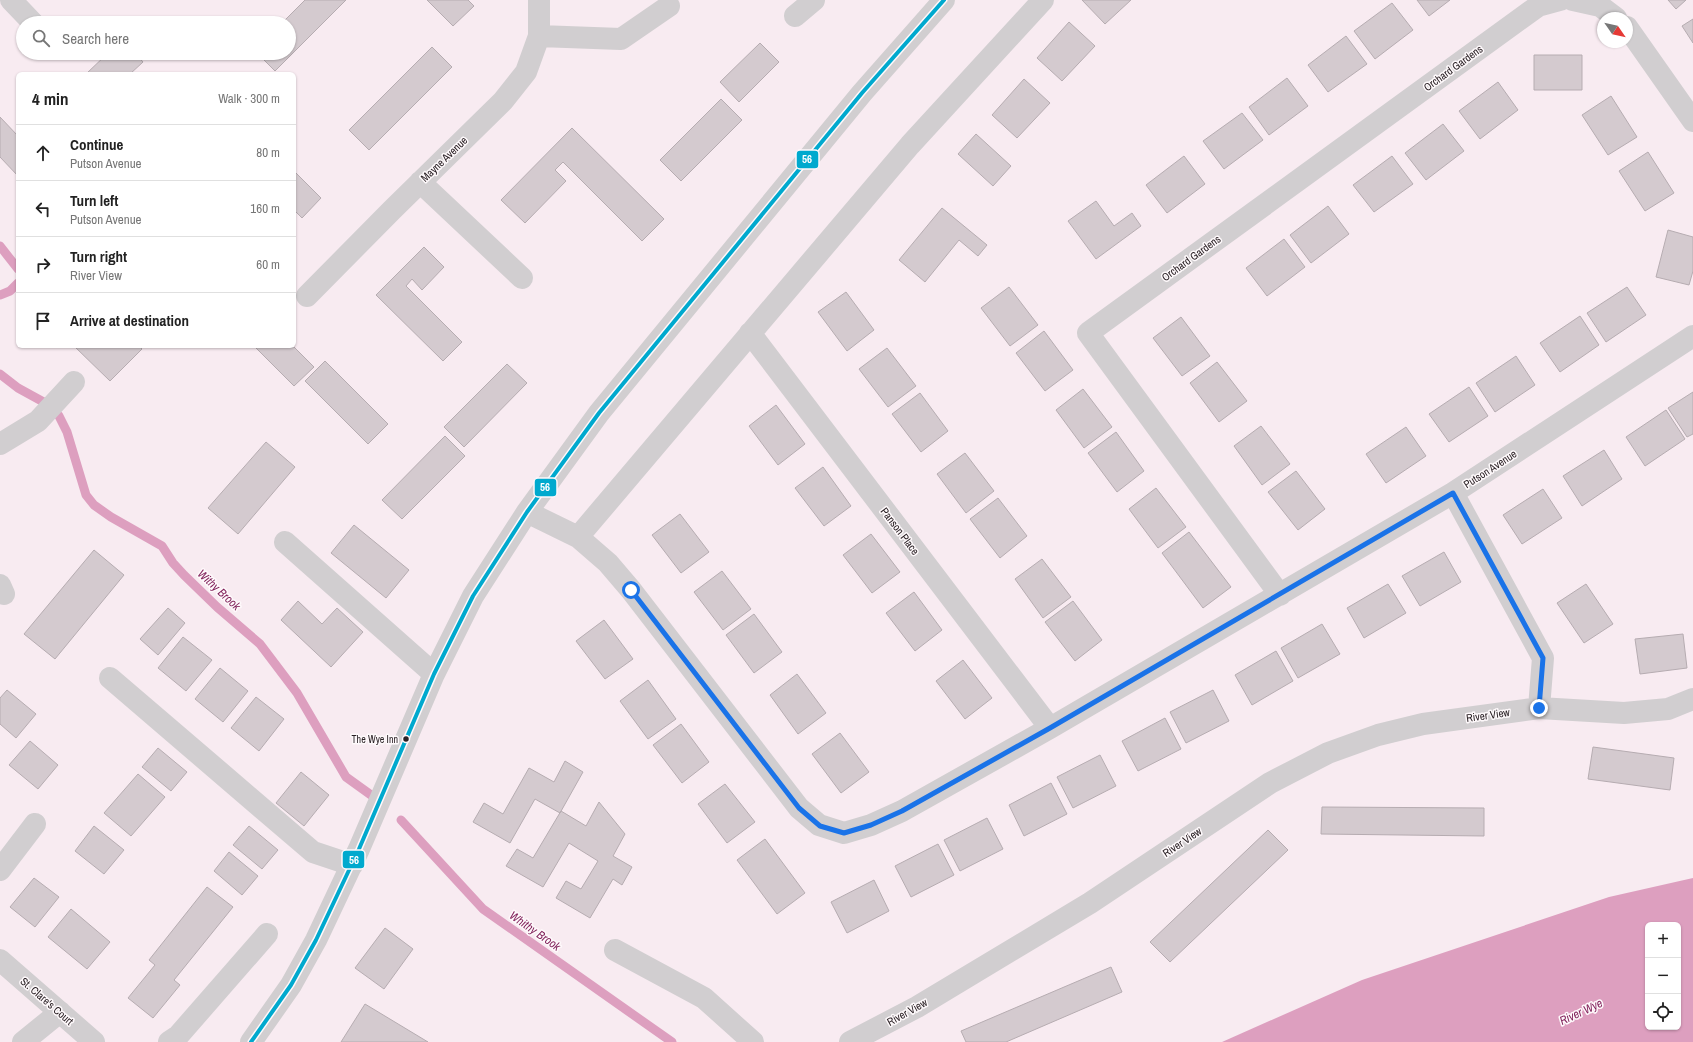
<!DOCTYPE html>
<html lang="en">
<head>
<meta charset="utf-8">
<style>
	:root { --surface:#fff; --page:#f2f2f2; --text:#222; --muted:#767676; --line:#e0e0e0 }
	body { margin:0; font-family:"Archivo Narrow",sans-serif; background:var(--page); color:var(--text) }
	.controls { position:absolute; right:12px; bottom:12px; display:grid; overflow:hidden; border-radius:6px; box-shadow:0 1px 3px #0004 }
	.controls button { width:36px; height:36px; display:grid; place-items:center; padding:0; border:0; border-bottom:1px solid var(--line); background:var(--surface); color:var(--text); font:20px sans-serif }
	.compass { position:absolute; left:1597px; top:12px; width:36px; height:36px; border-radius:50%; background:var(--surface); box-shadow:0 1px 3px #0004; rotate:124deg }
	.stop { position:absolute; width:12px; height:12px; margin:-9px; border:3px solid #1a73e8; border-radius:50%; background:#fff }
	.stop.end { background:#1a73e8; border-color:#fff; box-shadow:0 1px 4px #0008 }
	.list { margin:0; padding:0; list-style:none }
	h2 { display:flex; justify-content:space-between; align-items:center; height:52px; margin:0; padding:0 16px; font-size:17px }
	h2 small { font-size:13px; font-weight:400; color:var(--muted) }
	.list li { display:grid; grid-template-columns:26px 1fr auto; gap:12px; align-items:center; box-sizing:border-box; height:56px; padding:0 16px; border-top:1px solid var(--line) }
	.list b { display:block; font-size:15px; white-space:nowrap }
	.list p { margin:0; font-size:13px; white-space:nowrap; color:var(--muted) }
	.list em { font-size:13px; font-style:normal; color:var(--muted) }
	.icon { flex:none; width:22px; height:22px; fill:none; stroke:currentColor; stroke-width:2; stroke-linecap:round; stroke-linejoin:round }
	.map { position:relative; flex:none; width:1693px; height:1042px; overflow:hidden }
	.search { position:absolute; background:var(--surface); box-shadow:0 1px 3px #0004; left:16px; top:16px; width:280px; height:44px; display:flex; align-items:center; gap:10px; box-sizing:border-box; padding:0 14px; border-radius:22px; color:var(--muted); font-size:15px }
	.panel { position:absolute; background:var(--surface); box-shadow:0 1px 3px #0004; left:16px; top:72px; width:280px; height:276px; border-radius:6px }
	.map>svg:first-child { display:block }
	.water { fill:#dd9fbf; fill-rule:evenodd }
	.lines { fill:none; stroke-linecap:round; stroke-linejoin:round }
	.stream { stroke:#dd9fbf; stroke-width:9 }
	.building { fill:#d4cacf; stroke:#b6acb1 }
	.minor { stroke:#d1ced0; stroke-width:22 }
	.bus-1-casing { stroke:#fef9fb; stroke-width:7 }
	.bus-1 { stroke:#00a9ce; stroke-width:4 }
	.route { stroke:#1a73e8; stroke-width:5 }
	.bus-dot { fill:#2a2125; stroke:#fef9fb; stroke-width:1.5 }
	.labels { text-anchor:middle; stroke-width:3; stroke-linejoin:round; paint-order:stroke }
	.bus-label { font-size:10px; fill:#2a2125; stroke:#fef9fb; text-anchor:end }
	.street-label { font-size:11px; fill:#2a2125; stroke:#fef9fb }
	.water-label { font-size:12px; font-style:italic; fill:#7f1e58; stroke:#fef9fb }
	.line-badge { stroke:#fef9fb; stroke-width:1.5 }
	.badge-label { font-size:11px; text-anchor:middle; font-weight:bold; fill:#fff }
</style>
</head>
<body>
<div class="map">
<svg width="1693" height="1042" viewBox="0 0 1693 1042">
	<rect width="100%" height="100%" fill="#f8ebf1"/>
	<path class="water" d="M1693,878V1042H1222L1362,980L1609,897ZM1648,925H1678V1027H1648Z"/>
	<g class="lines">
		<path class="stream" d="M0,246L18,269
			M0,295L10,291L18,283
			M0,374L18,388L49,405
			M53,409L59,416L67,432L86,495L94,505L111,517L162,546L173,563L184,575L217,607L260,644L297,693L346,777L371,795
			M401,820L483,909L672,1042"/>
	</g>
	<path class="building" d="M305,0H346L275,71L257,53H289V23H282Z
		M427,0H468L474,6L453,26Z
		M1082,0H1131L1105,24Z
		M1417,0H1450L1429,16Z
		M1668,0H1686L1676,9Z
		M1392,3L1413,30L1375,59L1354,31Z
		M1693,19V43L1682,26Z
		M1069,22L1095,46L1062,81L1037,58Z
		M1346,36L1367,64L1328,92L1308,65Z
		M760,43L779,62L739,102L720,82Z
		M432,47L452,67L369,150L349,130Z
		M108,53H135L143,62L130,74H86Z
		M1534,55H1582V90H1534Z
		M1287,78L1308,106L1269,135L1249,107Z
		M1024,79L1050,103L1017,138L992,115Z
		M1498,82L1518,110L1480,139L1459,111Z
		M1611,96L1637,137L1608,155L1582,115Z
		M721,99L742,120L681,181L660,160Z
		M1242,113L1263,140L1224,169L1203,141Z
		M0,117L18,136V176L0,157Z
		M1443,124L1464,151L1426,180L1405,153Z
		M572,128L664,219L642,241L563,162L555,170L566,181L525,223L501,200Z
		M976,134L1011,166L993,186L958,154Z
		M1648,152L1674,193L1645,211L1619,171Z
		M1184,156L1205,184L1167,213L1146,185Z
		M1392,156L1413,184L1374,212L1353,185Z
		M294,171L321,198L302,218L294,210Z
		M1096,201L1114,226L1132,213L1141,226L1096,259L1068,221Z
		M1328,206L1349,234L1311,263L1290,235Z
		M942,208L987,245L978,256L959,240L925,282L899,260Z
		M1668,230L1693,237V271L1689,285L1656,277Z
		M1284,239L1305,267L1267,296L1246,268Z
		M424,247L444,267L422,290L412,279L406,286L462,342L443,361L376,295Z
		M1009,287L1038,325L1010,346L981,308Z
		M1627,287L1646,315L1606,342L1587,313Z
		M846,292L874,330L847,351L818,312Z
		M1580,316L1599,345L1560,372L1540,343Z
		M1181,317L1210,356L1182,376L1153,338Z
		M1044,331L1073,370L1045,391L1016,353Z
		M74,346H139L142,349L110,381Z
		M254,346H293L314,367L294,386Z
		M887,348L916,386L888,407L859,369Z
		M1516,356L1535,385L1495,412L1476,383Z
		M325,361L388,424L368,444L305,381Z
		M1217,362L1247,401L1219,422L1190,383Z
		M507,364L527,383L464,447L444,427Z
		M1469,387L1488,416L1449,442L1429,414Z
		M1083,389L1112,427L1084,448L1056,410Z
		M1693,392V434L1687,437L1668,408Z
		M920,393L948,431L921,452L892,414Z
		M776,405L805,444L778,465L749,426Z
		M1666,410L1685,439L1645,466L1626,437Z
		M1261,426L1290,464L1262,485L1234,446Z
		M1406,427L1426,456L1386,483L1366,454Z
		M1116,432L1144,471L1117,492L1088,453Z
		M445,436L465,456L402,519L382,500Z
		M266,442L295,467L238,534L208,508Z
		M1604,450L1622,479L1582,506L1563,476Z
		M965,453L994,491L966,513L937,474Z
		M823,467L851,506L824,526L795,488Z
		M1296,471L1325,509L1298,530L1268,492Z
		M1156,488L1186,527L1158,548L1129,509Z
		M1543,489L1562,518L1522,544L1503,515Z
		M998,498L1027,536L1000,558L970,519Z
		M680,514L709,552L681,573L652,535Z
		M354,525L409,570L386,598L331,553Z
		M1189,532L1231,587L1203,608L1162,553Z
		M871,534L900,572L872,593L843,555Z
		M94,550L124,575L55,659L24,634Z
		M1444,552L1461,582L1420,606L1402,576Z
		M1042,559L1071,597L1043,618L1015,579Z
		M722,571L751,609L723,630L694,592Z
		M1388,584L1406,613L1364,638L1347,608Z
		M1586,584L1613,624L1584,643L1557,603Z
		M914,592L942,630L915,651L886,613Z
		M298,601L322,624L337,608L363,632L331,667L281,620Z
		M1073,601L1102,640L1075,661L1045,622Z
		M168,608L185,623L158,655L140,639Z
		M754,614L782,652L754,673L726,635Z
		M604,620L633,659L605,679L576,641Z
		M1322,624L1340,654L1298,678L1281,648Z
		M1683,634L1687,668L1640,674L1635,639Z
		M183,637L212,660L186,691L158,668Z
		M1276,651L1293,681L1252,705L1235,675Z
		M963,660L992,698L965,719L936,681Z
		M220,668L248,691L223,722L195,699Z
		M797,674L826,713L798,734L770,695Z
		M648,680L676,719L648,739L620,701Z
		M7,690L36,714L16,738L0,724V698Z
		M1213,690L1229,721L1186,743L1170,712Z
		M256,697L284,719L259,751L231,728Z
		M1165,718L1181,749L1138,771L1122,741Z
		M681,724L709,762L682,783L653,745Z
		M840,733L869,772L841,793L812,754Z
		M30,741L58,765L38,789L9,765Z
		M1593,747L1674,758L1670,790L1588,779Z
		M158,748L187,772L171,791L142,767Z
		M1100,755L1116,786L1073,808L1057,777Z
		M565,761L583,772L560,813L535,799L510,843L473,822L484,803L503,814L529,768L554,782Z
		M301,772L329,795L304,826L276,803Z
		M138,774L165,797L131,836L104,813Z
		M1051,783L1067,814L1024,836L1009,805Z
		M725,784L755,822L727,843L698,804Z
		M599,802L625,834L613,856L632,867L622,885L613,879L590,918L556,898L566,881L581,889L598,861L569,843L543,887L506,866L517,849L533,858L561,811L586,826Z
		M1322,807L1484,808V836L1321,834Z
		M987,818L1003,849L960,871L944,840Z
		M94,826L124,850L104,874L75,851Z
		M249,826L278,850L262,869L233,845Z
		M1268,830L1288,850L1170,962L1150,942Z
		M765,839L805,893L777,914L737,860Z
		M938,844L954,875L911,897L895,866Z
		M229,852L258,876L242,895L214,871Z
		M34,878L59,897L35,927L10,907Z
		M874,880L889,911L847,933L831,902Z
		M207,887L233,907L174,980L180,985L153,1018L128,998L155,965L149,960Z
		M71,909L110,942L87,969L48,937Z
		M385,928L413,949L384,989L355,968Z
		M1111,967L1122,992L1006,1042H966L961,1031Z
		M365,1004L428,1042H341Z"/>
	<g class="lines">
		<path class="minor" d="M11,0L33,23
			M1573,0L1600,6L1616,18
			M795,16L814,0
			M1627,27L1693,121
			M539,36L621,39L669,6
			M420,182L522,278
			M307,296L392,210L503,101L526,72L539,36V0
			M750,333L1050,728
			M0,444L38,421L74,382
			M1453,493L1543,658L1539,708
			M527,512L578,537L608,563L631,590L799,808L819,825L844,833L871,825L902,811L1050,728L1453,493L1693,336
			M578,537L910,145L1043,0
			M285,542L434,674
			M0,585L4,594
			M1280,595L1088,333L1538,6L1560,0
			M110,678L313,852L352,865
			M0,870L35,824
			M615,950L704,998L753,1042
			M0,960L94,1042
			M23,1042L60,1012
			M169,1042L178,1036L267,934
			M251,1042L291,985L316,940L359,849L434,674L473,596L527,512L599,413L862,93L944,0
			M850,1042L917,1007L1090,903L1270,783L1328,753L1378,735L1423,724L1539,708L1624,713L1668,709L1693,699"/>
		<defs>
			<path id="bus-1" d="M251,1042L291,985L316,940L359,849L434,674L473,596L527,512L599,413L862,93L944,0"/>
		</defs>
		<use href="#bus-1" class="bus-1-casing"/>
		<use href="#bus-1" class="bus-1"/>
	</g>
	<g class="lines">
		<path class="route" d="M631,590L799,808L820,826L844,833L871,825L902,811L1050,728L1453,493L1543,658L1539,708"/>
	</g>
	<circle class="bus-dot" cx="406" cy="739" r="3.5"/>
	<g class="labels">
		<g class="bus-label">
			<text x="398" y="743">The Wye Inn</text>
		</g>
		<g class="street-label">
			<text transform="translate(1453 68) rotate(-36)" y="4">Orchard Gardens</text>
			<text transform="translate(444 159) rotate(-44)" y="4">Mayne Avenue</text>
			<text transform="translate(1191 258) rotate(-36)" y="4">Orchard Gardens</text>
			<text transform="translate(1490 469) rotate(-33)" y="4">Putson Avenue</text>
			<text transform="translate(900 531) rotate(53)" y="4">Panson Place</text>
			<text transform="translate(1488 715) rotate(-8)" y="4">River View</text>
			<text transform="translate(1182 842) rotate(-34)" y="4">River View</text>
			<text transform="translate(47 1001) rotate(41)" y="4">St. Clare's Court</text>
			<text transform="translate(907 1012) rotate(-29)" y="4">River View</text>
		</g>
		<g class="water-label">
			<text transform="translate(219 590) rotate(43)" y="4">Withy Brook</text>
			<text transform="translate(535 931) rotate(35)" y="4">Whithy Brook</text>
			<text transform="translate(1581 1012) rotate(-25)" y="4">River Wye</text>
		</g>
	</g>
	<g class="line-badge">
		<rect x="796" y="150" width="23" height="19" rx="4" fill="#00a9ce"/>
		<rect x="534" y="478" width="23" height="19" rx="4" fill="#00a9ce"/>
		<rect x="342" y="850" width="23" height="19" rx="4" fill="#00a9ce"/>
	</g>
	<g class="badge-label">
		<text x="807" y="163">56</text>
		<text x="545" y="491">56</text>
		<text x="354" y="864">56</text>
	</g>
</svg>
<div class="controls">
<button>+</button>
<button>−</button>
<button><svg class="icon" aria-label="locate" viewBox="0 0 24 24"><circle cx="12" cy="12" r="6"/><path d="M12 2v4M12 18v4M2 12h4M18 12h4"/></svg></button>
</div>
<svg class="compass" viewBox="-18 -18 36 36"><path d="M0-13l5 13h-10z" fill="#e53935"/><path d="M0 13l5-13h-10z" fill="#767676"/></svg>
<div class="stop" style="left:631px;top:590px"></div>
<div class="stop end" style="left:1539px;top:708px"></div>
<div class="search"><svg class="icon" aria-label="search" viewBox="0 0 24 24"><circle cx="10" cy="10" r="6"/><path d="M15 15l6 6"/></svg>Search here</div>
<section class="panel">
<h2>4 min<small>Walk · 300 m</small></h2>
<ul class="list">
<li><svg class="icon" aria-label="ahead" viewBox="0 0 24 24"><path d="M12 20V5M6 11l6-6 6 6"/></svg><div><b>Continue</b><p>Putson Avenue</p></div><em>80 m</em></li>
<li><svg class="icon" aria-label="left" viewBox="0 0 24 24"><path d="M17 20v-9H6M10 6l-5 5 5 5"/></svg><div><b>Turn left</b><p>Putson Avenue</p></div><em>160 m</em></li>
<li><svg class="icon" aria-label="right" viewBox="0 0 24 24"><path d="M7 20v-9h11M14 6l5 5-5 5"/></svg><div><b>Turn right</b><p>River View</p></div><em>60 m</em></li>
<li><svg class="icon" aria-label="arrive" viewBox="0 0 24 24"><path d="M6 21V4h12l-3 4 3 4H6"/></svg><div><b>Arrive at destination</b></div></li>
</ul>
</section>
</div>
</body>
</html>
